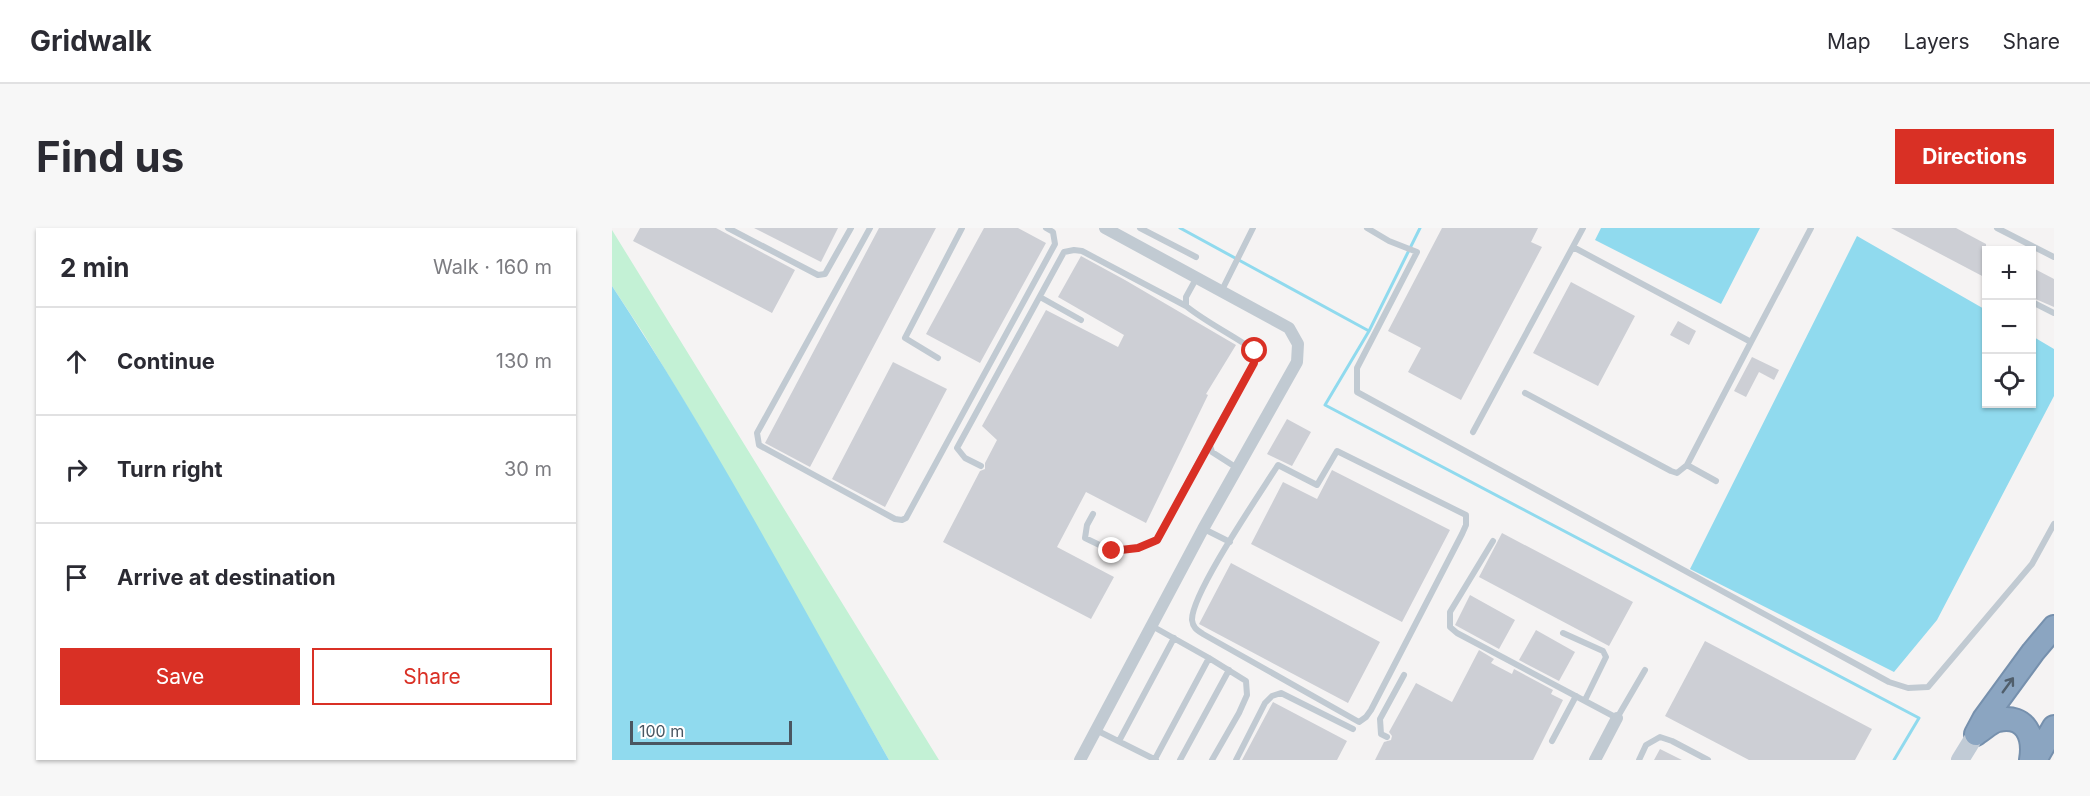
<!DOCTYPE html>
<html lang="en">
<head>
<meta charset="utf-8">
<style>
	:root { --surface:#fff; --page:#f7f7f7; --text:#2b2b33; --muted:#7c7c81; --line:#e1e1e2; --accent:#d93025 }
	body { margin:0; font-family:Inter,sans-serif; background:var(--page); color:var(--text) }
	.controls { position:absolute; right:18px; top:18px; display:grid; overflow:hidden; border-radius:0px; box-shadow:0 2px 4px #0004 }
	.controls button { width:54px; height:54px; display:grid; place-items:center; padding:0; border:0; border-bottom:2px solid var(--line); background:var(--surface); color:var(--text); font:30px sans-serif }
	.scale { position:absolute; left:18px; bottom:15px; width:162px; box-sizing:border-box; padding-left:6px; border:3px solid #4a5661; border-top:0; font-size:16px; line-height:21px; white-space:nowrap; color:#4a5661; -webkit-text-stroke:4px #fff; paint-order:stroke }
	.stop { position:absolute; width:18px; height:18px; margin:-14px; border:4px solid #d93025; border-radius:50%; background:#fff }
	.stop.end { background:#d93025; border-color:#fff; box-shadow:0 2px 6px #0008 }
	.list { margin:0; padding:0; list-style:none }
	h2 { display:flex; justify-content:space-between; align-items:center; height:78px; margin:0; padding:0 24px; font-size:26px }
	h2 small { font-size:20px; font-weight:400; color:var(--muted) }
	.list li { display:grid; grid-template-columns:39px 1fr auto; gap:18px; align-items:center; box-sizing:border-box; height:108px; padding:0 24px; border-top:2px solid var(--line) }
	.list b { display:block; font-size:22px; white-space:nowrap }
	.list em { font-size:20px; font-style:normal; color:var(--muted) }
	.actions { display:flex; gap:12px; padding:18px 24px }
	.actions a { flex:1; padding:14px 0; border:2px solid var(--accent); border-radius:0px; text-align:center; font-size:21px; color:var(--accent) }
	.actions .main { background:var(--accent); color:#fff }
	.icon { flex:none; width:33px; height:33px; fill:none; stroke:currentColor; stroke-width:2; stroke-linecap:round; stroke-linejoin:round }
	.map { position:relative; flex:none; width:1442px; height:532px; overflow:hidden; border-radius:0px }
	header { display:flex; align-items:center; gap:36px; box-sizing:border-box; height:84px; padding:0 30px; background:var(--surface); border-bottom:2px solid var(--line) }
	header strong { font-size:28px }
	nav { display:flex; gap:33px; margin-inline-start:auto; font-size:21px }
	.intro { display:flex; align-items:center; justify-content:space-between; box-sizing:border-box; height:144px; padding:0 36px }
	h1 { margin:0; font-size:42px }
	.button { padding:15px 27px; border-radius:0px; background:var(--accent); color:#fff; font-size:21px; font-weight:700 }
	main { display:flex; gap:36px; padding:0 36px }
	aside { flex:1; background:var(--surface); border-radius:0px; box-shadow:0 2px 4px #0004 }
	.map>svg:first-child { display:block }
	.green { fill:#c3f1d5 }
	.water { fill:#90daee }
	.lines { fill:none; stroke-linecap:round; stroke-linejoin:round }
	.stream { stroke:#90daee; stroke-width:3 }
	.building { fill:#cdcfd5 }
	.highway-casing { stroke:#7690ad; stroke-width:26 }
	.lane { stroke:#c1cad2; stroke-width:6 }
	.street { stroke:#c1cad2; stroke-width:12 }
	.secondary { stroke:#c1cbd6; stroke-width:18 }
	.highway { stroke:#8ba5c1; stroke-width:22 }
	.oneway { stroke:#505e6b }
	.route { stroke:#d93025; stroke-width:8 }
</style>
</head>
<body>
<header>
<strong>Gridwalk</strong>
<nav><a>Map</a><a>Layers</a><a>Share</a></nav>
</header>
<div class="intro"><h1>Find us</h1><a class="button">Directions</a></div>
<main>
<aside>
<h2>2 min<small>Walk · 160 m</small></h2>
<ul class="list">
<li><svg class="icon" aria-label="ahead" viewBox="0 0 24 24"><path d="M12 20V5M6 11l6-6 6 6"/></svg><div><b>Continue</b></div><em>130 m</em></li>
<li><svg class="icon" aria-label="right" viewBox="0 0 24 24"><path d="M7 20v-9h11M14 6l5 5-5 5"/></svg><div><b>Turn right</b></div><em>30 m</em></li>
<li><svg class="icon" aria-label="arrive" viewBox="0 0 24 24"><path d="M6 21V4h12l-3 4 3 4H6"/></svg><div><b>Arrive at destination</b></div></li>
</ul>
<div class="actions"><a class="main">Save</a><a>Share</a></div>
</aside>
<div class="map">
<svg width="1442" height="532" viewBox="0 0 1442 532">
	<rect width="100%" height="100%" fill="#f5f3f3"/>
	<path class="green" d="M0,2L327,532H277L96,213L31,105L0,58Z"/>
	<path class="water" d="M989,0H1148L1109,76L983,12Z
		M1245,8L1374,82V176H1420V108L1442,121V168L1325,392L1282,444L1078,341Z
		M0,58C101,211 187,373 277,532H0Z"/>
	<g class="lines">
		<path class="stream" d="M568,0L757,103L713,177L1307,490L1282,532
			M757,103L808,0"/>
	</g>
	<path class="building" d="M28,0H104L183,42L160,85L21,13Z
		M142,0H226L209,34Z
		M267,0H324L198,239L153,215Z
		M372,0H406L434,15L368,135L314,106Z
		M830,0H926L919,14L930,19L849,172L796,144L809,120L776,103Z
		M1279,0H1344L1374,16V50Z
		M469,28L513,52L624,117L594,166L596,167L534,295L474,264L445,319L502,349L479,391L331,314L368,243L373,241V235L385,212L370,198L434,82L506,119L512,107L446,69Z
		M1419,39L1442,51V79L1419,69Z
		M959,54L1023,88L986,158L921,125Z
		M1066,93L1084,103L1077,117L1058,107Z
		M1140,129L1167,142L1162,152L1147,144L1134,169L1122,163Z
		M281,134L335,161L273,279L220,251Z
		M675,191L699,204L680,238L655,226Z
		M720,242L838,302L790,394L639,316L671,254L705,271Z
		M890,305L1021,374L997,418L867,349Z
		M619,335L768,414L736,475L587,396Z
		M858,367L903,392L887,421L843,397Z
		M924,402L963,424L947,453L907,432Z
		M1093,413L1260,501L1243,532H1137L1053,488Z
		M867,422L882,431L879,435L900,446L902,441L941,462L939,466L951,472L921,532H763L772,514L779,512L780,508L777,504L804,455L840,474Z
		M661,474L735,513L725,532H630Z
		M1048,521L1070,532H1042Z"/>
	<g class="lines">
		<defs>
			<path id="highway" d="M1365,505C1372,501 1378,494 1386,492C1414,486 1423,509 1419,532
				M1364,506L1372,491L1421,424L1442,399
				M1423,532L1442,499"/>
		</defs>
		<use href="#highway" class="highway-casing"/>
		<path class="lane" d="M116,0L206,47L213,46L239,0
			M258,0L145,205L147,217L283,291L290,292L294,290L443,16L441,4L434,0
			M528,0L584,29
			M755,0L777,13L805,24L745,140V164L1277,454L1296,460L1316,459L1420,336L1442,296
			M1385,0L1442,29
			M961,19L1139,114L1075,237L1104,253
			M585,49L574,69V78C595,95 621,107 643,123L642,135L597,214L600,224L625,240
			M610,62L641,0
			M428,69L469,92
			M1420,74L1442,85
			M1139,114L1199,0
			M326,130L293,110L350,0
			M913,165L1059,243L1065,245L1075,237
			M861,204L971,0
			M725,223L854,287V297L850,306L759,482L754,489L747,494L591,406C585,402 581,400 580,392C579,366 649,264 666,237L705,257Z
			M369,238L353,230L345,220L452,24L462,22L470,23L574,78
			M481,286L475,297L473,310L500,323L526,320L545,312L597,215
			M592,301L618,314
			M881,313L838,384V399L845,405L1005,490L1033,442
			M540,398L597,430L634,453L635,467L627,485L600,532
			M951,405L991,423L994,429L973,472
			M484,502L544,532
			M775,509L769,506L768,491L792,447
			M507,513L562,410
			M940,513L964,468
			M543,531L597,430
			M568,532L617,442
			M624,532L653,475L660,468L669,465L741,501
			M1027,532L1034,517L1048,509L1060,513L1096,532"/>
		<path class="street" d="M468,532L591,301L685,134L686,116L677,100L493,0
			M983,532L1005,490"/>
		<path class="secondary" d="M1348,532L1364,506"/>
		<use href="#highway" class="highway"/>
	</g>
	<defs><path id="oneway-shaft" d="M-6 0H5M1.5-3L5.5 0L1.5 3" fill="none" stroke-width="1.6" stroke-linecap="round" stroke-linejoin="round" transform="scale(1.5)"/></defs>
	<use class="oneway" href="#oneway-shaft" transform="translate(1396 457) rotate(-54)"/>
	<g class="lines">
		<path class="route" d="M500,323L526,320L545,312L642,135L643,123"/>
	</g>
</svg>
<div class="controls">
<button>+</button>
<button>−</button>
<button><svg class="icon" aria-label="locate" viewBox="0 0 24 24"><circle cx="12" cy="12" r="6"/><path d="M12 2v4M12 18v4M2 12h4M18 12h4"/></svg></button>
</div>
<div class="scale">100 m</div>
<div class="stop" style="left:643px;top:123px"></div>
<div class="stop end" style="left:500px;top:323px"></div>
</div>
</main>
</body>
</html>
